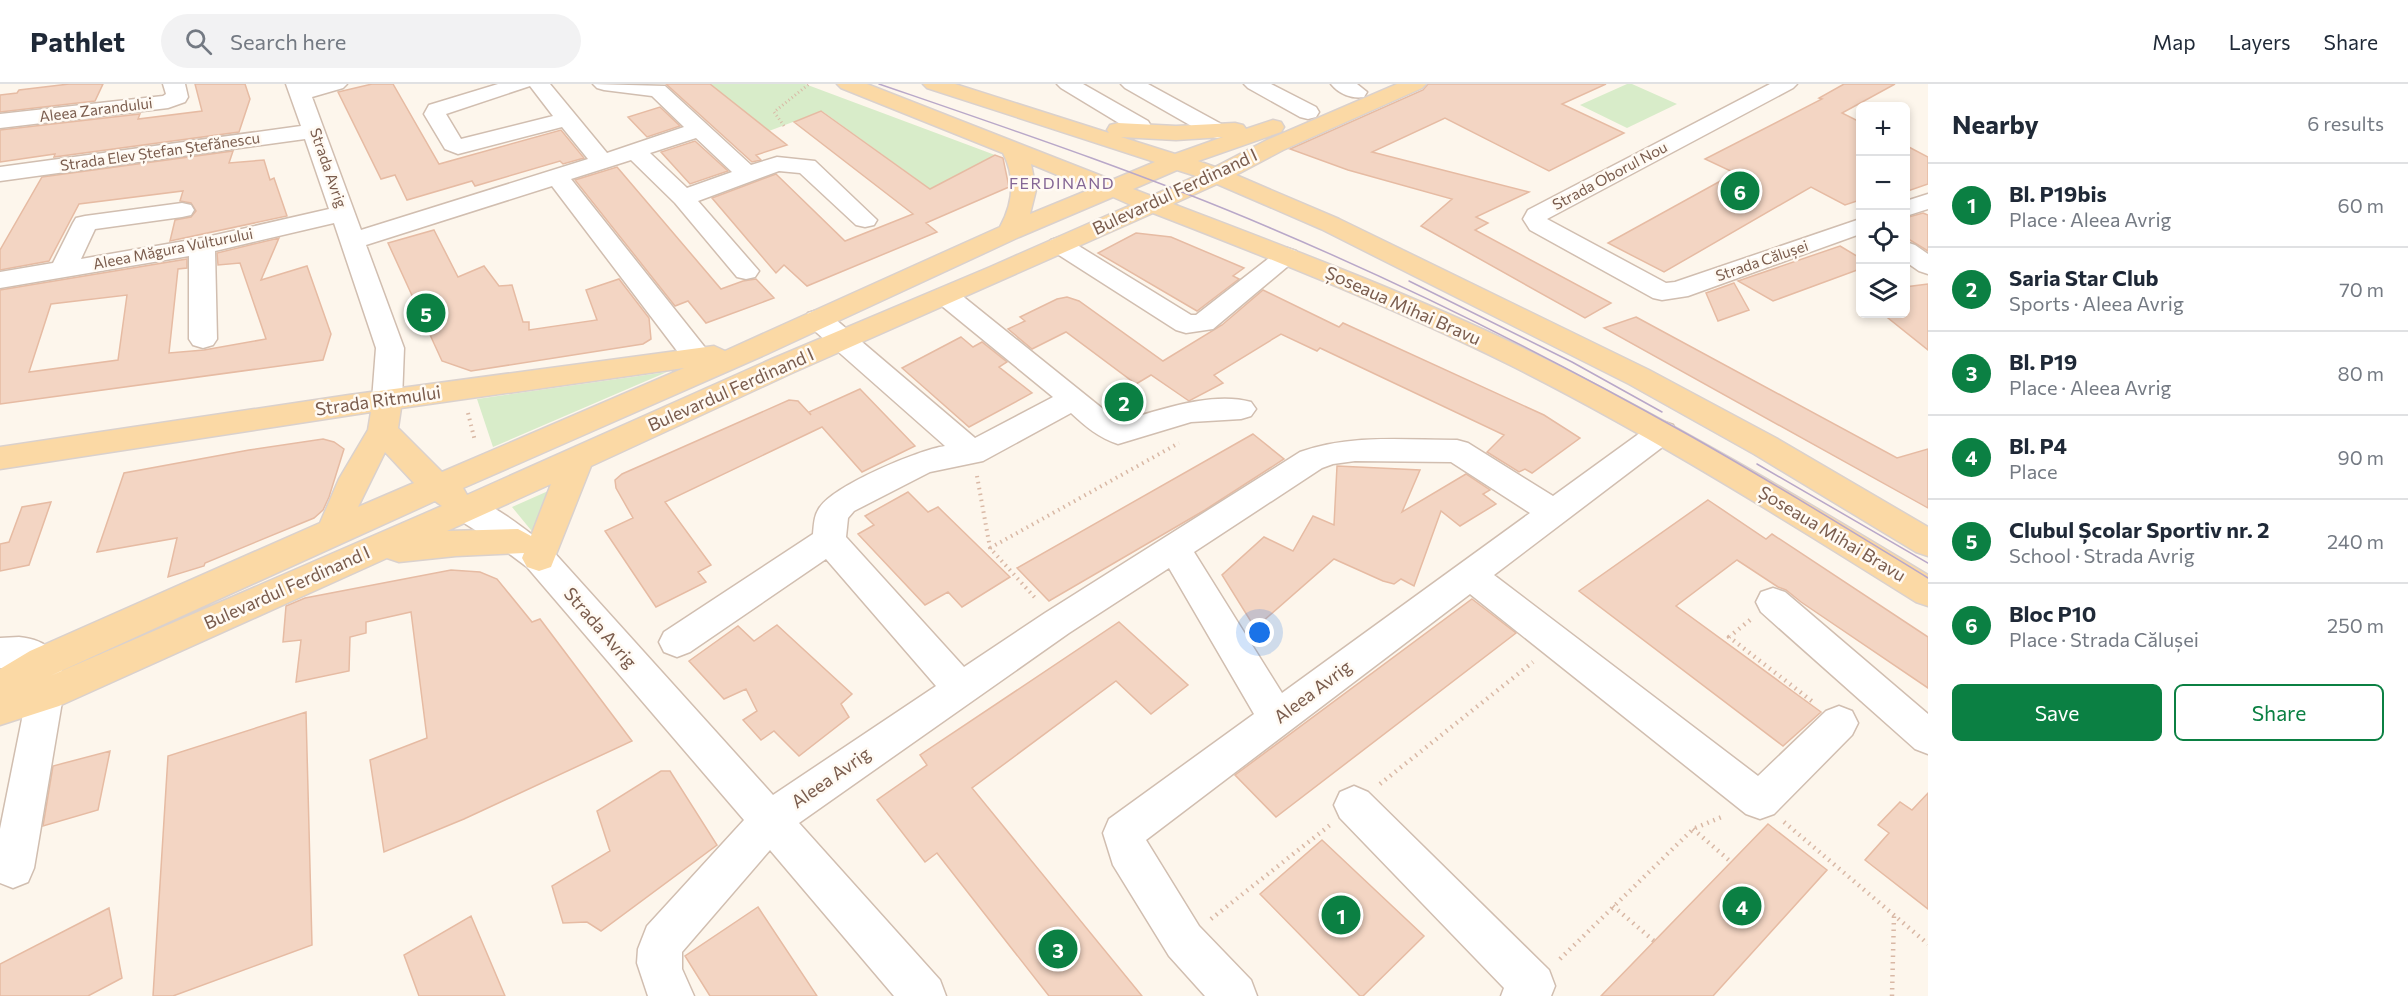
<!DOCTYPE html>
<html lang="en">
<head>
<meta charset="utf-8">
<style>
	:root { --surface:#fff; --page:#f2f2f3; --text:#1f2937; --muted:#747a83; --line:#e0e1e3; --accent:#0b8043 }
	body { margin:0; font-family:Commissioner,sans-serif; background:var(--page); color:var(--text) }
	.controls { position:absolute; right:18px; top:18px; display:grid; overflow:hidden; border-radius:9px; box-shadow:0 3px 9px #0003 }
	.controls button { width:54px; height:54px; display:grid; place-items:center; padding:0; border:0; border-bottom:2px solid var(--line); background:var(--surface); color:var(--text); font:30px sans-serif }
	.you { position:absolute; left:1260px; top:549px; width:21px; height:21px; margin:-15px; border:4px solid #fff; border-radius:50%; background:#1a73e8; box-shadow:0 0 0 9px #1a73e833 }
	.badge { display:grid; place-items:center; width:39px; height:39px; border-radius:50%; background:var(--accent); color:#fff; font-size:20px; font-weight:700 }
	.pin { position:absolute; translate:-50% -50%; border:3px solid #fff; box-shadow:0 2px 6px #0006 }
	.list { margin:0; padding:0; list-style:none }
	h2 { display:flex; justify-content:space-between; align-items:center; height:78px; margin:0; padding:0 24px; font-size:26px }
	h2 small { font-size:20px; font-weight:400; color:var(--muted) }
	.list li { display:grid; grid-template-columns:39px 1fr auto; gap:18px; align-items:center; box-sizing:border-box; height:84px; padding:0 24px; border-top:2px solid var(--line) }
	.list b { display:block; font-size:22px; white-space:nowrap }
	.list p { margin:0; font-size:20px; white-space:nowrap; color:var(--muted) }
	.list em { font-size:20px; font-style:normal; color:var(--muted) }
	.actions { display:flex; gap:12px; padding:18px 24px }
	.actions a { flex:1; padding:14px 0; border:2px solid var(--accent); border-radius:9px; text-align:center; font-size:21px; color:var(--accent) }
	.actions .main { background:var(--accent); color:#fff }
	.icon { flex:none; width:33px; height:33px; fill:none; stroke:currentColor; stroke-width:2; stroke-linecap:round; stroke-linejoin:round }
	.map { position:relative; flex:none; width:1928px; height:912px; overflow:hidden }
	header { display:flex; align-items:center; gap:36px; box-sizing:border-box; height:84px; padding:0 30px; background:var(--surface); border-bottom:2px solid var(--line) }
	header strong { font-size:28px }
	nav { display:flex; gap:33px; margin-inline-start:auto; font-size:21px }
	.search { width:420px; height:54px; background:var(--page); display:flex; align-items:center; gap:15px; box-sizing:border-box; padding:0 21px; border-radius:33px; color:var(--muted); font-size:22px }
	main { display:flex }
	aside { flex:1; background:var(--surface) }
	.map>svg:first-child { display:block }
	.green { fill:#d8ecc9 }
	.building { fill:#f3d5c3; stroke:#e6bba3; stroke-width:1.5; fill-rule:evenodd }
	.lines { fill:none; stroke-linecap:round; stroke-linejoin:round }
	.minor-casing { stroke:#d1beb0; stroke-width:3 }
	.major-casing { stroke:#dad1cd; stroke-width:3 }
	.path-far2 { stroke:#d9b8a5; stroke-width:3; stroke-dasharray:1 3; stroke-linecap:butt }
	.path-far1 { stroke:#d9b8a5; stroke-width:4; stroke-dasharray:1.5 4.5; stroke-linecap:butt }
	.path { stroke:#d9b8a5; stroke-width:4.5; stroke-dasharray:1.5 5; stroke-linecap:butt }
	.minor { fill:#fff; fill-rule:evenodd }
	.major { fill:#fbd9a5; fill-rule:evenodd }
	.tram { stroke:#b9a8c9; stroke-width:1.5 }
	.labels { text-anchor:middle; stroke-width:5; stroke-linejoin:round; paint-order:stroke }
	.far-street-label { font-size:15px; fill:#7a5c4d; stroke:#fffaf3 }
	.far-neighbourhood-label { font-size:16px; letter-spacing:1.5px; fill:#846695; stroke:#fffaf3 }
	.street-label { font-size:18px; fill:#7a5c4d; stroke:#fffaf3 }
</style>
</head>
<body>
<header>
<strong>Pathlet</strong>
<div class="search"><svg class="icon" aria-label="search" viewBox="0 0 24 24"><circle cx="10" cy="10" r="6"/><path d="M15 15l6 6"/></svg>Search here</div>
<nav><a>Map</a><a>Layers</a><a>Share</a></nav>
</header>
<main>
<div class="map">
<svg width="1928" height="912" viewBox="0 0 1928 912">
	<rect width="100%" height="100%" fill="#fdf6ec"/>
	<path class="green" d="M710,0H805L995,71L959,90L1004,105L958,125L822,27L769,47Z
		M1627,0H1632L1677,20L1627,44L1580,21Z
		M667,288L493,363L477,315Z
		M555,404L535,451L512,423Z"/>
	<path class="building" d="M69,0H103L95,17L0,28V11L17,9L19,6Z
		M195,0H245L250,15L239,48L54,73L55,70L0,78V46L140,30L138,35L202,27Z
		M372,0H393L439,80L561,46L584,74L563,80L560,77L475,102L472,97L407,116L395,91L381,95L338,8Z
		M666,0H710L787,61L756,71L761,76L752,78Z
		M1428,0H1606L1562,20L1624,49L1549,87L1445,34L1372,68L1529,108L1476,133L1488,139L1475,146L1611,219L1585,234L1421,142L1452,115L1348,86L1290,65L1423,6Z
		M1844,0H1895L1842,29L1860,38V116L1845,121L1811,103L1664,188L1608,159L1735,89L1705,75L1822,15L1819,14Z
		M660,23L680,42L647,53L628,33Z
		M821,27L930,105L995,71L1003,74L1009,103L926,139L937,148L807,202L784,181L776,189L712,114L776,90L845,157L913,130L794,38Z
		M695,57L728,87L690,100L661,68Z
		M1905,61L1928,73V100L1905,108Z
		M233,67L229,79L264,76L270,96L274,94L287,132L170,157L175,136L191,133L196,127L191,119L180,117L183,107L79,120L49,177L0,186V166L42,93Z
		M617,83L721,205L743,197L756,195L774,214L706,239L688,217L675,222L575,96Z
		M1923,129L1928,131V167L1905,153V134Z
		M434,146L458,193L484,182L499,202L512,201L523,238H529V246L597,236L586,206L619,195L649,234L651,255L643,260L471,287L442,277L388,159Z
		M1136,149L1171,153L1244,184L1233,192L1239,195L1197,227L1098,169Z
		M279,154L261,196L307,182L331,250L323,276L0,320V206L187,175V184L178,185L169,269L204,266L266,255L240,179L218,181L217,169ZM127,211L118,276L29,288L51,220Z
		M1840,162L1860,174V185L1773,217L1738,197Z
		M1734,199L1749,226L1718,237L1706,209Z
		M1928,200V266L1883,230H1905V203Z
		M1263,206L1339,243L1343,239L1544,331L1580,354L1532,389L1525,385L1519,388L1487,368L1504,351L1320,264L1317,267L1281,250L1214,291L1223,299L1189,317L1151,291L1136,300L1066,248L1032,265L1008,245L1025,237L1020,233L1057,215L1067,213L1079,217L1163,277L1222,241Z
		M1636,233L1897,374L1928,365V424L1604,244Z
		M961,253L973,263L982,258L1007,278L999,283L1032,309L969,343L902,284Z
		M860,305L915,362L862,388L822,343L665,418L711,481L698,488L706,498L656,523L605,447L633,434L616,404L615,396L622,390L789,316L798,317L811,331L809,328Z
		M1253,350L1284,375L1205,426L1049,517L1017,484Z
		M323,355L334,358L344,365L329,413L323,426L314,434L205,479L204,482L168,493L177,454L97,468L124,389L249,366Z
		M1337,382L1420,386L1402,428L1466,390L1490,406L1483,410L1496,420L1460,442L1441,427L1414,502L1401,495L1394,500L1383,497L1334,475L1255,544L1222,491L1264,453L1293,467L1313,432L1334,441Z
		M908,408L928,428L938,423L1010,493L962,523L948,508L925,521L858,450L874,441L865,432Z
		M1708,416L1766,455L1772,450L1928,553V604L1801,518L1786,506L1778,503L1737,476L1676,522L1821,628L1783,662L1579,507Z
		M51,418L29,481L0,487V460L9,458L22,423Z
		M451,486L480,488L497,495L532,538L540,535L632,657L464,735L384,768L370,676L427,654L411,528L366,538V549L350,553L349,587L296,598L301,556L283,558L286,522L305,514Z
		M1472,515L1516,549L1276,733L1235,691Z
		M1119,538L1188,601L1151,630L1116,597L972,704L1142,912H1049L937,769L925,778L877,716L927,681L920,671Z
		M777,541L852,610L841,620L849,633L799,672L774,647L761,656L743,636L757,627L746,605L724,615L689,577L738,542L754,557Z
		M306,628L312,861L173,912H153L168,672Z
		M110,667L98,726L43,742L53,682Z
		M661,687H670L717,761L601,847L587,838L563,839L552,802L610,767L597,727Z
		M1928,709V825L1865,776L1889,749L1878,741L1900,718L1912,726Z
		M1768,740L1827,786L1713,912H1601Z
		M1322,756L1424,852L1363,912H1360L1260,810Z
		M758,823L817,912H710L685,872Z
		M109,824L122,894L88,912H0V880Z
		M471,832L505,912H419L404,871Z"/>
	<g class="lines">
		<defs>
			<path id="minor" d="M163,0H185L188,13L185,18L168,24L0,44V30L163,12L166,10Z
				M286,0H347L343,4L312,13L361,146L588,75L562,43L458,70L445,65L424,30L429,21L498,0H550L607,69L684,43L652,12L604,6L597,4L593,0L665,2L751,81L777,73L815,77L877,136L874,141L865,143L856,141L800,89L779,87L698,117L759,187L755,193L746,195L737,193L675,119L631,76L571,95L707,266L711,273L707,280L697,282L687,280L552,102L366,161L404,264L402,316L397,323L387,326L377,323L372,316L376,264L334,139L215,167L217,255L213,261L203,264L193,261L189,255V172L0,204V188L53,179L73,139L76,134L85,132L182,119L191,121L194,126L191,131L182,133L95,145L81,175L202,154L329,125L305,55L0,97V83L301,42ZM530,2L553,32L461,55L446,30ZM696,54L732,88L687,104L650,69Z
				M1057,0H1083L1148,37L1151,42L1148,47L1140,49L1132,47L1061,4Z
				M1121,0H1148L1225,42L1228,47L1225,52L1217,54L1209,52L1125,4Z
				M1244,0H1271L1316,23L1319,28L1316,33L1308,35L1300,33L1248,4Z
				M1331,0H1357L1367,8L1364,13C1352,15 1339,10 1331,0Z
				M1770,0H1797L1793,4L1547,135L1666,199L1675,198L1860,135V150L1688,212L1662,216L1653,214L1530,146L1523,135L1528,126Z
				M1928,110V125L1906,132V117Z
				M1060,153L1069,156L1191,231H1196L1278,167L1287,164L1296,167L1300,172L1213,245L1186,249L1176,246L1051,166L1047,161L1051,156Z
				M1906,158L1915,161L1928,170V190L1919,187L1906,178Z
				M946,204L955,206L1108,329L1122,337C1160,326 1212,307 1251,318L1256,325L1251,332L1241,335L1191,338L1118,360C1099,354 1085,342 1071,329L983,377L930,388L854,427L848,434L846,453L964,583L1045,529L1300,368C1351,350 1403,356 1457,356L1468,359L1553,412L1651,341L1662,337L1673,341L1677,348L1673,355L1494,491L1758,692L1826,627L1839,622L1852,627L1858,639L1852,651L1774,730L1760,735L1746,730L1470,510L1146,756L1199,842L1251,896L1257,912H1205L1169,872L1113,781L1103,749L1109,735L1254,630L1169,484L1069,549L799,739L940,896L946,912H894L770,766L682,868V885L694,912H648L637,879L638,865L647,842L744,736L527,483L491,456L456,434L451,425L456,416C460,415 465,413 469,414C492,417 532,451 551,465L773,711L936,602L826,475L690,568L677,573L664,568L659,558L664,548L813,450C814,440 814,431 820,423C835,401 918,366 945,362L808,241L804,235L808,229L818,226L828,229L975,354L1053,313L937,218L933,212L937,206ZM1355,377L1451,378L1530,429L1282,609L1194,468L1322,384L1333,380Z
				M1773,504L1785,508L1928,630V670L1915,665L1761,528L1756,518L1761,508Z
				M19,553C50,556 60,571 65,600L34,784L28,798L13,804L0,799V745L29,600L26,586L23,584H0V554Z
				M1354,702L1368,708L1549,886L1555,902L1551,912H1501L1504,904L1340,734L1334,721L1340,708Z"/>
			<path id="major" d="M837,0H867L1112,96L1155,78L927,4L923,0H955L1109,49L1107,46L1110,41L1118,39L1176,42L1235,39L1243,41L1246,45L1273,36L1281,38L1284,43L1281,48L1198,77L1215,83L1267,56L1397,0H1426L1422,4L1283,66L1236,91L1339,135L1649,286L1776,354L1928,443V472L1916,468L1754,370L1629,300L1321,145L1217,100L1173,120C1294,166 1416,212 1533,269C1669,336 1799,413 1928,491V522L1916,518C1784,435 1651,352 1512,282C1395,224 1274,176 1153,129L792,289L591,382L551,483L539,487L527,483L522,474L524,469L456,472L399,478L387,474L59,622L0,641V585L30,567L320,439L339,395L368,346L371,328L0,385V363L349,311L714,262L725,267L1000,143C1013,119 1016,94 1003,69L841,4ZM1121,53L1176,56L1223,53L1175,70ZM1031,80L1091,105L1030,130L1036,106ZM1177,86L1196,92L1151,112L1133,105ZM1113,113L1131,121L990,183L772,275L467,411L463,404L767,270L1019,153ZM684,284L442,388L398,344L401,324ZM385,368L414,399L358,423ZM551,400L531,452L518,445L447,447ZM435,417L442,422L50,592Z"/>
		</defs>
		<use href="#minor" class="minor-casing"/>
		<use href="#major" class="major-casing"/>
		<path class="path-far2" d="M784,42L774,28L809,0"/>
		<path class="path-far1" d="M468,329L475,357
			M977,392L990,464L1037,516
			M990,464L1179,359"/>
		<path class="path" d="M1750,536L1729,553L1813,618
			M1380,700L1533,578
			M1784,738L1928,860
			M1693,745L1731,778
			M1613,822L1654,857
			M1211,835L1330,741
			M1560,875L1693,745L1724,732
			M1892,912L1894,832"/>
		<use href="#minor" class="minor"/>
		<use href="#major" class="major"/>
		<path class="tram" d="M879,0C1010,45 1141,89 1268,143C1412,204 1552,274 1687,350C1769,396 1848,445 1928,494
			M1409,197L1572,278L1662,328
			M1757,380L1928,479"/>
	</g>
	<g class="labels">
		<g class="far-street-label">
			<text transform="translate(96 26) rotate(-7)" y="5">Aleea Zarandului</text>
			<text transform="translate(160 68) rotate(-8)" y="5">Strada Elev Ștefan Ștefănescu</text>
			<text transform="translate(328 84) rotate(71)" y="5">Strada Avrig</text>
			<text transform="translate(1610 92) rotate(-28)" y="5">Strada Oborul Nou</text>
			<text transform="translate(173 165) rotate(-11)" y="5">Aleea Măgura Vulturului</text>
			<text transform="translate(1762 177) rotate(-19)" y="5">Strada Călușei</text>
		</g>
		<g class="far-neighbourhood-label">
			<text x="1062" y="105">FERDINAND</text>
		</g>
		<g class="street-label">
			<text transform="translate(1175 108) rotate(-25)" y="6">Bulevardul Ferdinand I</text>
			<text transform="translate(1403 222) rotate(24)" y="6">Șoseaua Mihai Bravu</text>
			<text transform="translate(731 306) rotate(-24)" y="6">Bulevardul Ferdinand I</text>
			<text transform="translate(378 317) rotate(-8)" y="6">Strada Ritmului</text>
			<text transform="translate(1832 450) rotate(31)" y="6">Șoseaua Mihai Bravu</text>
			<text transform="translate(287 504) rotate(-24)" y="6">Bulevardul Ferdinand I</text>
			<text transform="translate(600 544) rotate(49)" y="6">Strada Avrig</text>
			<text transform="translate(1313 608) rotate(-37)" y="6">Aleea Avrig</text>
			<text transform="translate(831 694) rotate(-35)" y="6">Aleea Avrig</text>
		</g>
	</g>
</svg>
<div class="controls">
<button>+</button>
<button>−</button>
<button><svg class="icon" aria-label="locate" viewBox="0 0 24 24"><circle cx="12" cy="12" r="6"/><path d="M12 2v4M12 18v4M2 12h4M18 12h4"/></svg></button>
<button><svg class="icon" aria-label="layers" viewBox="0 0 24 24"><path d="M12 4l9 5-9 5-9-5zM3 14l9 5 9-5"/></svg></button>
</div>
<div class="you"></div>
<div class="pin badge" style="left:1341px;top:831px">1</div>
<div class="pin badge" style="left:1124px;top:318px">2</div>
<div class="pin badge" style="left:1058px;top:865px">3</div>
<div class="pin badge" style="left:1742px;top:822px">4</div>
<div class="pin badge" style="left:426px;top:229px">5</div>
<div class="pin badge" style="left:1740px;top:107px">6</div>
</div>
<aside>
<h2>Nearby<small>6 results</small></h2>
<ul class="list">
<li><span class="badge">1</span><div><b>Bl. P19bis</b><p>Place · Aleea Avrig</p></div><em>60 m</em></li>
<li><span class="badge">2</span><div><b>Saria Star Club</b><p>Sports · Aleea Avrig</p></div><em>70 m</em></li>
<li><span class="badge">3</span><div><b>Bl. P19</b><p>Place · Aleea Avrig</p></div><em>80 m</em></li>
<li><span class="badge">4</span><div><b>Bl. P4</b><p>Place</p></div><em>90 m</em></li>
<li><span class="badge">5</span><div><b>Clubul Școlar Sportiv nr. 2</b><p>School · Strada Avrig</p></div><em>240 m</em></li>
<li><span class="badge">6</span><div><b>Bloc P10</b><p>Place · Strada Călușei</p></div><em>250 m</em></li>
</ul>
<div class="actions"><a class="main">Save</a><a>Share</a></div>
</aside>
</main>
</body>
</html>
